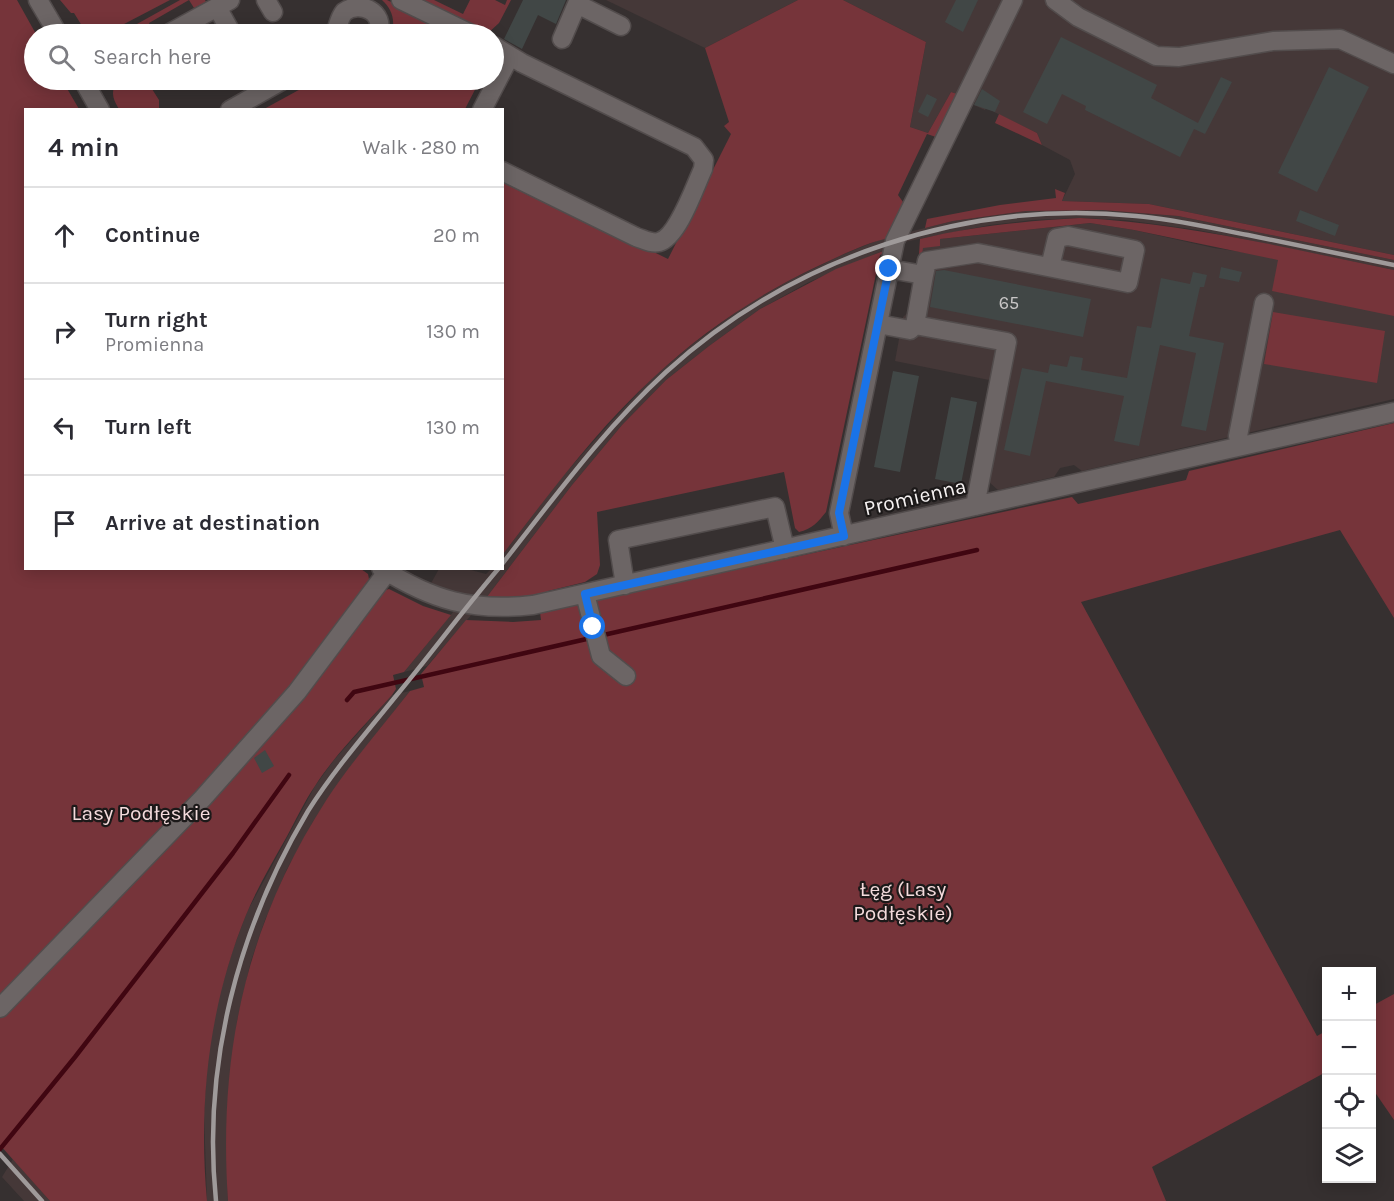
<!DOCTYPE html>
<html lang="en">
<head>
<meta charset="utf-8">
<style>
	:root { --surface:#fff; --page:#f2f2f3; --text:#2b2b33; --muted:#7c7c81; --line:#e1e1e2 }
	body { margin:0; font-family:Karla,sans-serif; background:var(--page); color:var(--text) }
	.controls { position:absolute; right:18px; bottom:18px; display:grid; overflow:hidden; border-radius:0px; box-shadow:0 3px 15px #0003 }
	.controls button { width:54px; height:54px; display:grid; place-items:center; padding:0; border:0; border-bottom:2px solid var(--line); background:var(--surface); color:var(--text); font:30px sans-serif }
	.stop { position:absolute; width:18px; height:18px; margin:-14px; border:4px solid #1a73e8; border-radius:50%; background:#fff }
	.stop.end { background:#1a73e8; border-color:#fff; box-shadow:0 2px 6px #0008 }
	.list { margin:0; padding:0; list-style:none }
	h2 { display:flex; justify-content:space-between; align-items:center; height:78px; margin:0; padding:0 24px; font-size:26px }
	h2 small { font-size:20px; font-weight:400; color:var(--muted) }
	.list li { display:grid; grid-template-columns:39px 1fr auto; gap:18px; align-items:center; box-sizing:border-box; height:96px; padding:0 24px; border-top:2px solid var(--line) }
	.list b { display:block; font-size:22px; white-space:nowrap }
	.list p { margin:0; font-size:20px; white-space:nowrap; color:var(--muted) }
	.list em { font-size:20px; font-style:normal; color:var(--muted) }
	.icon { flex:none; width:33px; height:33px; fill:none; stroke:currentColor; stroke-width:2; stroke-linecap:round; stroke-linejoin:round }
	.map { position:relative; flex:none; width:1394px; height:1201px; overflow:hidden }
	.search { position:absolute; background:var(--surface); box-shadow:0 3px 15px #0003; left:24px; top:24px; width:480px; height:66px; display:flex; align-items:center; gap:15px; box-sizing:border-box; padding:0 21px; border-radius:33px; color:var(--muted); font-size:22px }
	.panel { position:absolute; background:var(--surface); box-shadow:0 3px 15px #0003; left:24px; top:108px; width:480px; height:462px; border-radius:0px }
	.map>svg:first-child { display:block }
	.built { fill:#453838 }
	.green { fill:#76343a }
	.lines { fill:none; stroke-linecap:round; stroke-linejoin:round }
	.stream { stroke:#400611; stroke-width:4.5 }
	.building { fill:#414746 }
	.minor-casing { stroke:#524c4c; stroke-width:21 }
	.minor { stroke:#6c6565; stroke-width:18 }
	.rail { stroke:#9f9a9a; stroke-width:4.5 }
	.route { stroke:#1a73e8; stroke-width:8 }
	.labels { text-anchor:middle; stroke-width:4.5; stroke-linejoin:round; paint-order:stroke }
	.number-label { font-size:18px; fill:#c8c6c6 }
	.street-label { font-size:21px; fill:#f5f1f1; stroke:#1c1919 }
	.park-label { font-size:21px; fill:#f4dbdc; stroke:#1c1919 }
</style>
</head>
<body>
<div class="map">
<svg width="1394" height="1201" viewBox="0 0 1394 1201">
	<rect width="100%" height="100%" fill="#363030"/>
	<path class="built" d="M606,0H798L705,48Z
		M843,0H1394V255L1149,204L1062,201L1075,174L1070,160L1042,145L1037,133L986,108L985,110L974,105L975,102L951,92L928,133L910,127L926,42Z
		M1064,209L1102,210L1178,216L1394,260V270L1198,230L1125,220L1080,218L1032,220L990,225L904,242L809,282L760,309L709,346L666,380L622,425L572,485L486,598L427,666L404,672L467,595L430,585L439,569H467L486,574L491,569L502,568L503,554L562,477L609,424L653,377L694,343L746,305L792,279L842,255L881,239L953,221L1026,211Z
		M1090,223L1134,230L1214,248L1394,274V399L1082,471L1074,465L1060,468L1054,477L998,490L989,482L1009,384L895,361L903,317L911,310L922,248L940,239Z
		M410,691L345,774L314,820L287,869L265,920L251,961L237,1021L227,1179L228,1201H207L204,1115L207,1062L216,1005L233,949L247,912L315,786L334,760L392,695Z
		M13,1159L50,1201H24L2,1177Z"/>
	<path class="green" d="M0,0H17L36,34H34V80H62L79,109L26,110V568L361,569L368,574L370,584L382,591L389,589L423,606L451,615L404,672L393,675L396,689L392,695C366,724 336,753 315,786C304,802 296,820 286,838C272,863 257,888 246,915C209,1006 198,1103 207,1201H50L0,1145Z
		M60,0H170L105,34H87L74,13H71Z
		M180,0H205L206,2L194,8L189,0L149,23L153,32L148,34H119Z
		M382,0H387L457,34H391C396,21 392,9 382,0Z
		M410,0H434L463,14L470,0H495L505,5L507,0H511L499,23L487,34Z
		M798,0H843L926,42L910,127L928,133L951,92L957,94L936,137L927,134L898,195L903,202L888,238C863,244 840,256 816,267C757,295 702,332 654,377C597,429 550,493 503,554V178L668,259L731,134L724,126L729,122L705,48Z
		M119,80H135L134,85L152,89L159,100V109H119C112,98 110,90 119,80Z
		M317,80H480L465,109H264Z
		M999,114L1037,133L1042,145L995,123Z
		M1055,189L1065,193L1062,201L1149,204L1394,255V260L1178,216L1102,210L1026,211L953,221L925,228L927,219L1000,205L1056,198Z
		M1080,218C1187,223 1290,249 1394,270V316L1272,291L1278,260L1134,230L1090,223L940,239V246L923,248L922,254H919L920,239C973,226 1026,221 1080,218Z
		M886,250L885,253L880,255L826,512C818,522 812,529 799,532L795,528L784,472L597,512L600,565L597,574L585,582L548,591C535,601 502,598 486,598L572,485L622,425L666,380L709,346L760,309L836,269Z
		M1273,312L1385,331L1377,383L1264,364Z
		M1394,423V618L1340,530L1081,602L1317,1036L1326,1031V1072L1152,1167L1166,1201H228C218,1053 246,924 327,799C352,761 382,727 410,691L424,687L421,674L466,620L513,622L541,620L540,612L1072,497L1078,504L1186,480L1189,471Z
		M1394,994V1120L1372,1088V1006Z"/>
	<g class="lines">
		<path class="stream" d="M599,636L977,550
			M347,700L354,692L591,638
			M0,1149L75,1057L233,853L289,775"/>
	</g>
	<path class="building" d="M523,0H566L556,24L538,15L522,49L504,39Z
		M956,0H978L963,32L945,22Z
		M1061,37L1157,85L1151,98L1198,123L1221,77L1232,82L1205,134L1194,129L1180,157L1085,110L1086,106L1062,94L1047,124L1023,112Z
		M1329,67L1369,87L1317,192L1278,173Z
		M982,89L1000,101L995,112L974,105Z
		M927,94L937,99L928,117L918,112Z
		M1300,210L1339,225L1335,236L1296,221Z
		M1221,267L1242,272L1239,282L1219,278Z
		M944,270L1091,299L1083,337L930,307L936,271Z
		M1193,272L1207,275L1204,287H1200L1189,336L1224,343L1206,431L1181,426L1196,353L1160,345L1139,446L1114,441L1124,396L1046,381L1030,456L1004,450L1022,368L1048,373L1050,364L1067,367L1070,356L1083,358L1081,370L1127,378L1137,326L1151,328L1161,278L1190,284Z
		M893,371L919,376L900,472L874,467Z
		M951,397L977,402L961,484L935,479Z
		M265,750L274,766L262,773L254,758Z"/>
	<g class="lines">
		<defs>
			<path id="minor" d="M38,0L58,34
				M266,0L273,12
				M401,0L471,34
				M1055,0L1078,17L1156,56L1179,57L1273,41L1340,39L1394,64
				M217,7L232,34
				M168,34L230,0
				M335,34C338,27 339,18 344,12C360,0 386,12 378,34
				M562,39L577,4L621,26
				M494,46L522,63L694,147L704,160L703,169C695,186 678,237 659,242C651,244 643,239 636,237L502,171
				M83,80L100,110
				M230,110L283,80
				M482,110L510,56
				M889,269L924,275L927,261L978,253L1128,283L1135,250L1068,236L1057,238L1050,267
				M878,324L910,330L915,325L1007,342L975,506
				M915,325L924,275
				M1240,446L1238,436L1264,303
				M844,536L839,513L895,241L1013,0
				M381,568C432,600 472,612 533,605L1394,412
				M625,585L618,540L775,507L785,549
				M585,594L601,656L626,676
				M0,1008L203,798L297,692L387,572"/>
		</defs>
		<use href="#minor" class="minor-casing"/>
		<use href="#minor" class="minor"/>
		<path class="rail" d="M502,564C554,498 604,429 666,372C792,257 967,199 1136,216C1174,219 1211,228 1248,235C1296,245 1345,255 1394,265
			M0,1154L42,1201
			M216,1201C202,1065 238,928 308,811C334,770 366,733 396,696C431,654 463,610 499,568"/>
	</g>
	<g class="lines">
		<path class="route" d="M593,627L585,594L844,536L839,513L889,269"/>
	</g>
	<g class="labels">
		<g class="number-label">
			<text x="1009" y="309">65</text>
		</g>
		<g class="street-label">
			<text transform="translate(915 497) rotate(-13)" y="7">Promienna</text>
		</g>
		<g class="park-label">
			<text x="141" y="820">Lasy Podłęskie</text>
			<text x="903" y="896">Łęg (Lasy<tspan x="903" dy="24">Podłęskie)</tspan></text>
		</g>
	</g>
</svg>
<div class="controls">
<button>+</button>
<button>−</button>
<button><svg class="icon" aria-label="locate" viewBox="0 0 24 24"><circle cx="12" cy="12" r="6"/><path d="M12 2v4M12 18v4M2 12h4M18 12h4"/></svg></button>
<button><svg class="icon" aria-label="layers" viewBox="0 0 24 24"><path d="M12 4l9 5-9 5-9-5zM3 14l9 5 9-5"/></svg></button>
</div>
<div class="stop" style="left:593px;top:627px"></div>
<div class="stop end" style="left:889px;top:269px"></div>
<div class="search"><svg class="icon" aria-label="search" viewBox="0 0 24 24"><circle cx="10" cy="10" r="6"/><path d="M15 15l6 6"/></svg>Search here</div>
<section class="panel">
<h2>4 min<small>Walk · 280 m</small></h2>
<ul class="list">
<li><svg class="icon" aria-label="ahead" viewBox="0 0 24 24"><path d="M12 20V5M6 11l6-6 6 6"/></svg><div><b>Continue</b></div><em>20 m</em></li>
<li><svg class="icon" aria-label="right" viewBox="0 0 24 24"><path d="M7 20v-9h11M14 6l5 5-5 5"/></svg><div><b>Turn right</b><p>Promienna</p></div><em>130 m</em></li>
<li><svg class="icon" aria-label="left" viewBox="0 0 24 24"><path d="M17 20v-9H6M10 6l-5 5 5 5"/></svg><div><b>Turn left</b></div><em>130 m</em></li>
<li><svg class="icon" aria-label="arrive" viewBox="0 0 24 24"><path d="M6 21V4h12l-3 4 3 4H6"/></svg><div><b>Arrive at destination</b></div></li>
</ul>
</section>
</div>
</body>
</html>
